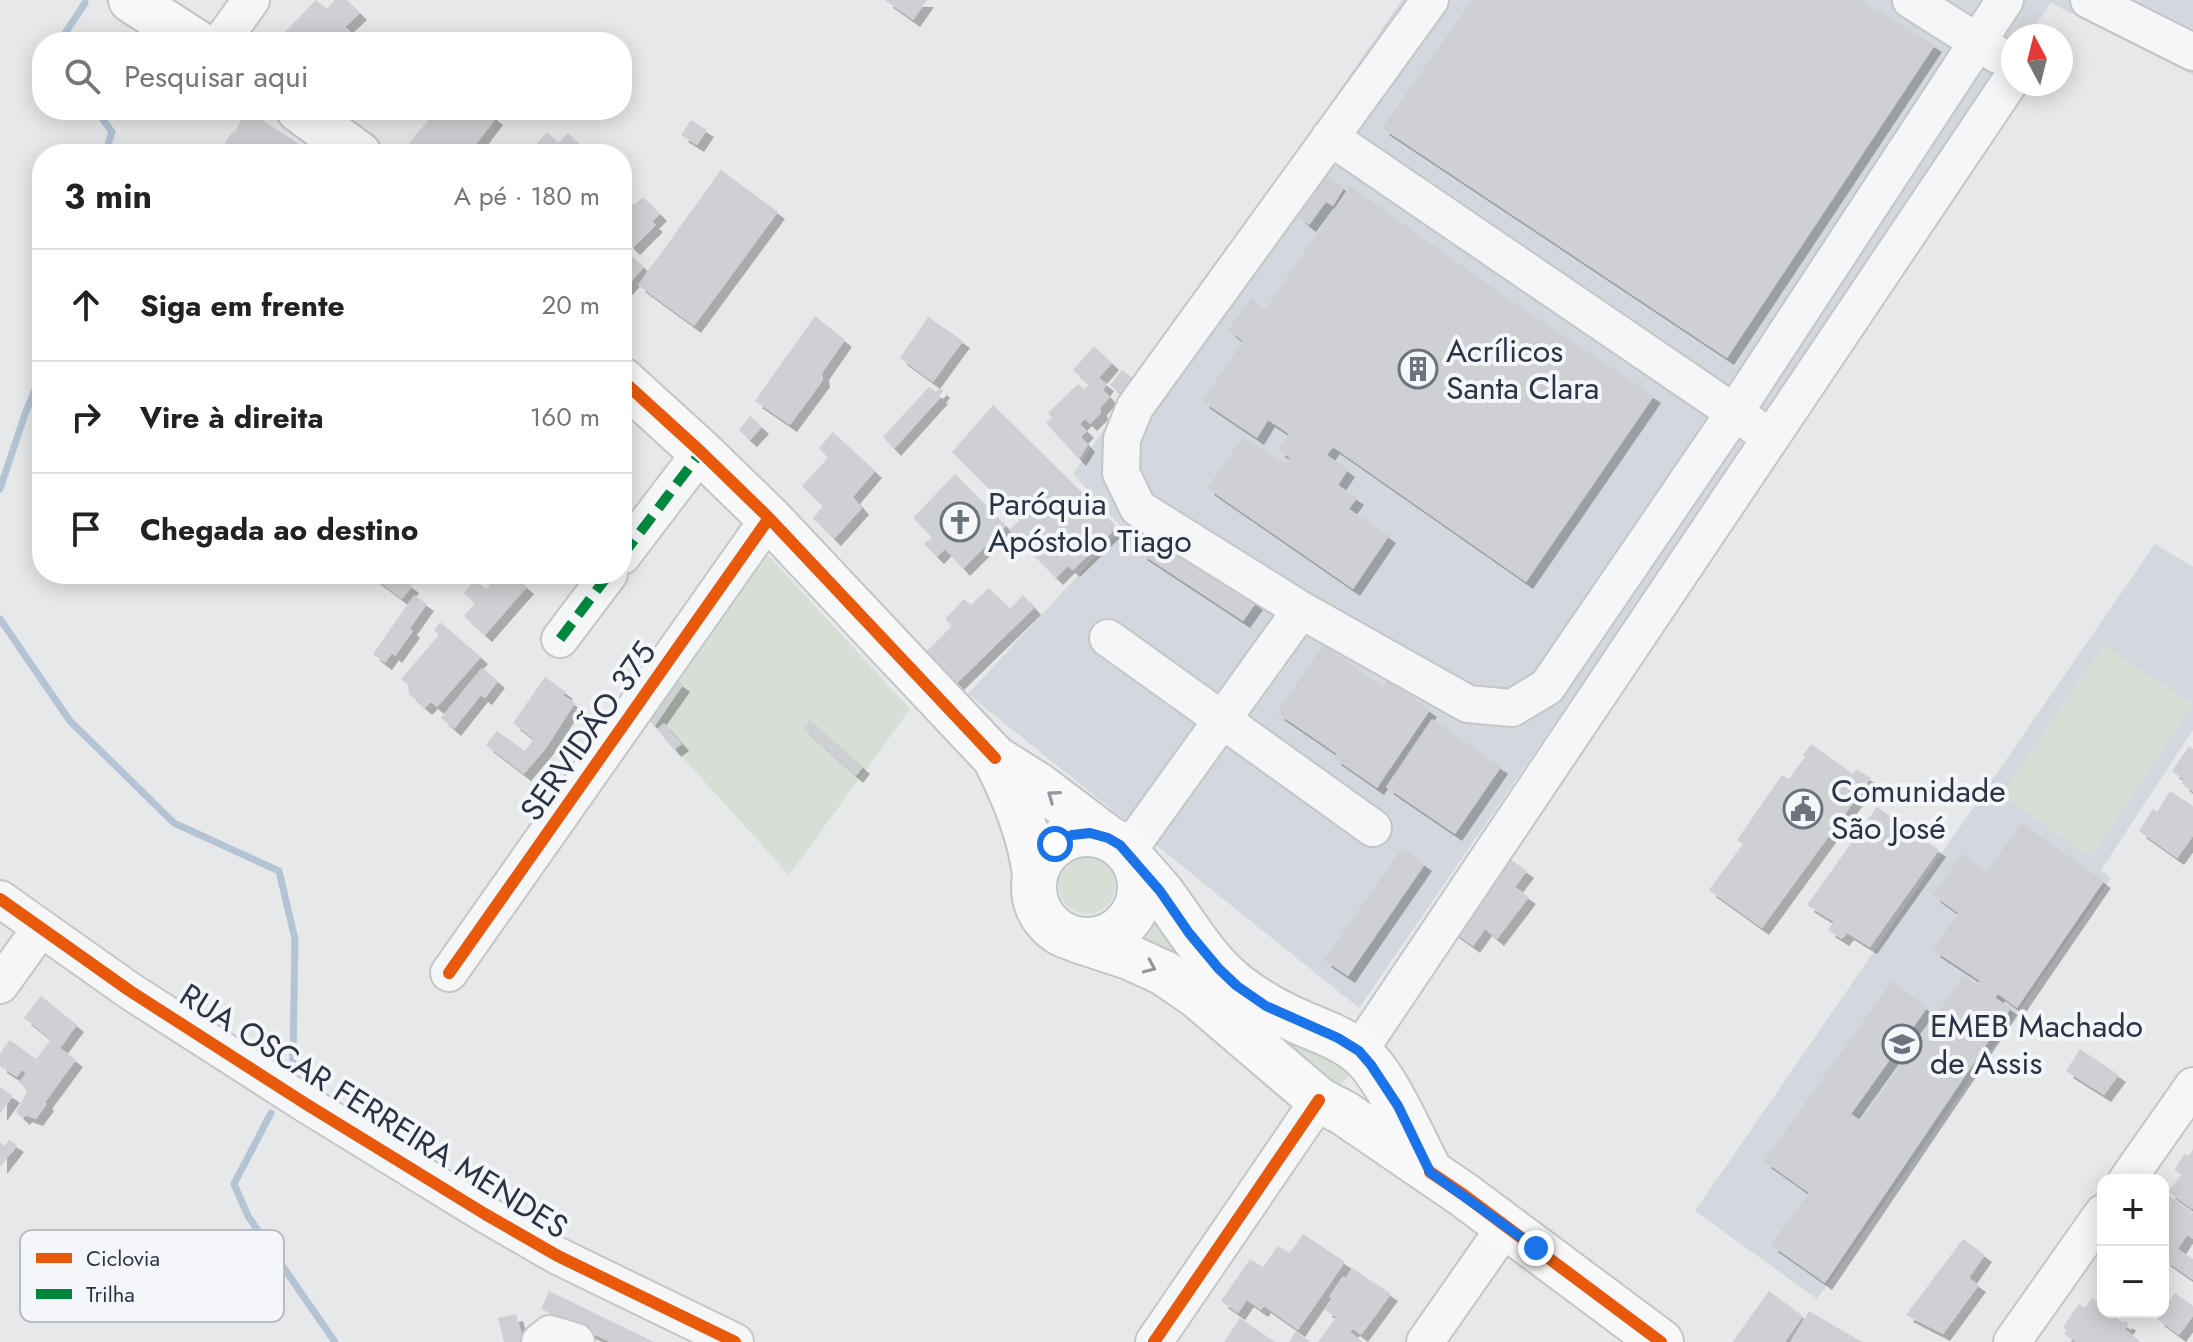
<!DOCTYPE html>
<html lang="pt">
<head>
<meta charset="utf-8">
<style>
	:root { --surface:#fff; --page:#f6f6f6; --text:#222; --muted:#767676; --line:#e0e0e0 }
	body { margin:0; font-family:Jost,sans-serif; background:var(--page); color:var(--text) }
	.controls { position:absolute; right:24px; bottom:24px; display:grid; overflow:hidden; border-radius:16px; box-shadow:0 4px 20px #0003 }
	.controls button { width:72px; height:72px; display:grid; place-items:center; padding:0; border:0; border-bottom:2px solid var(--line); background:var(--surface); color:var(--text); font:40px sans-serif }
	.compass { position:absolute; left:2001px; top:24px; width:72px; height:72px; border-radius:50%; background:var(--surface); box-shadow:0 4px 20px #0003; rotate:353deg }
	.stop { position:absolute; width:24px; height:24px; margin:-18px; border:6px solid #1a73e8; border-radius:50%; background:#fff }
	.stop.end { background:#1a73e8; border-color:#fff; box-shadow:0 2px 8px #0008 }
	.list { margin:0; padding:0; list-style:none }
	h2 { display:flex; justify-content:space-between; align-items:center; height:104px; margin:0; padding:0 32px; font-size:34px }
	h2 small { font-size:26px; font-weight:400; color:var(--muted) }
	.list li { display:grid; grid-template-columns:52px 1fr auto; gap:24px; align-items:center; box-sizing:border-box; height:112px; padding:0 32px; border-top:2px solid var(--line) }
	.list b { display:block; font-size:30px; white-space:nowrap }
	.list em { font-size:26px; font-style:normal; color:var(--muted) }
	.icon { flex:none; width:44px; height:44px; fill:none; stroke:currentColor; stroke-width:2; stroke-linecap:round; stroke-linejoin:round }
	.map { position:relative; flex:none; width:2193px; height:1342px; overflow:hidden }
	.search { position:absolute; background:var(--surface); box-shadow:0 4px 20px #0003; left:32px; top:32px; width:600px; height:88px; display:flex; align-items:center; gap:20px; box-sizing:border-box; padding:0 28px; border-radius:32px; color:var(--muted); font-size:30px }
	.panel { position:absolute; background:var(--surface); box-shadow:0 4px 20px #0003; left:32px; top:144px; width:600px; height:440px; border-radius:32px }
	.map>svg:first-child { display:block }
	.built { fill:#d4d7dd }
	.green { fill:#d6ded6 }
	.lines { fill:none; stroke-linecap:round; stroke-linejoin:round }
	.stream { stroke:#b4c4d5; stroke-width:7 }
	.building { fill:#ced0d3; filter:url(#shadow) }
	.minor-casing { stroke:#c4c6c8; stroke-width:40 }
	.major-casing { stroke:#c2c5c8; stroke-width:48 }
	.minor { stroke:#f5f6f7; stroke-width:36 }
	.major { stroke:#f8f8f8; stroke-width:44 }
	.quiet { stroke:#00873e; stroke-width:10; stroke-dasharray:20 10; stroke-linecap:butt }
	.cycleway-casing { stroke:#f4f6f9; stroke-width:17 }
	.cycleway { stroke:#e8590c; stroke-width:12 }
	.oneway { stroke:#92969e }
	.route { stroke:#1a73e8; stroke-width:10 }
	.labels { text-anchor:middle; stroke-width:8; stroke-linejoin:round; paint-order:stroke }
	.poi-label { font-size:32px; fill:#2b3445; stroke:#f4f6f9; text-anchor:start }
	.street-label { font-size:32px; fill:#2b3445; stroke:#f4f6f9 }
	.key { fill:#f4f6f9; stroke:#b8bcc3; stroke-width:2 }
	.key-label { font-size:22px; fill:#2b3445 }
</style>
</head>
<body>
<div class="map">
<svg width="2193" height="1342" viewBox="0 0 2193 1342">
	<defs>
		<filter id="shadow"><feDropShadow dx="7" dy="7" stdDeviation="0" flood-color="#0004"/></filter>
	</defs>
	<rect width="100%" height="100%" fill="#e6e8ea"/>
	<path class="built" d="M1402,0H2193V75L2051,3L2028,36H2013V57L1359,1008L968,694L1122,528L1073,474Z
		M2155,544L2193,567V730L2101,870L2111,878L1817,1299L1695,1211Z"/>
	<path class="green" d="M765,552L910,709L789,875L648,719Z
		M2103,645L2193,704L2091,858L2002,795Z
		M1059 886a28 28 0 1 1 56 0a28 28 0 1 1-56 0Z
		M1157,918L1349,1066L1348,1077L1341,1084L1325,1085L1159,952L1140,936Z"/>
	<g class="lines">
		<path class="stream" d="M63,42L62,38L85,3
			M96,110L112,132L105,154
			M0,489L25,414L42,373
			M0,619L70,721L174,823L279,871L295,939L293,1060
			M271,1113L234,1184L248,1216L335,1342"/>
	</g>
	<path class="building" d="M316,0L327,9L335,0H347L360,13L345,27L359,39L356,42H290L283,34Z
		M885,0H927L913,20Z
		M1472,0H1860L1935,45L1727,358L1382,128Z
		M247,110L314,154H218L232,132L234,133Z
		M437,110H486L496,118L471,151L466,147L463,150L455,144L447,154H423L409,143Z
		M691,120L707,130L697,145L681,135Z
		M547,132L558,143L568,133L590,154H528Z
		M721,170L778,212L694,326L638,285Z
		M1328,175L1344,188L1333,206L1326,202L1309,225L1298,216Z
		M1350,186L1507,298L1654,396L1526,582L1333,447L1327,455L1348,470L1338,485L1357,498L1349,509L1389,536L1353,589L1207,488L1243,437L1285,464L1290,458L1278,450L1289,434L1268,420L1257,438L1202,401L1243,341L1228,330L1251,298L1265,310Z
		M624,197L634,205L643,197L660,214L652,222L656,225L633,248L622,237V199Z
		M622,247L644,267L622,292Z
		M815,316L845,340L822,373L823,380L790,425L755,401Z
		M928,317L963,341L933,382L900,358Z
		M1094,346L1112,363L1099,378L1107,384L1103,390L1110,397L1100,408L1101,413L1090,424L1085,419L1080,424L1087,431L1081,437L1088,445L1079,459L1046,423L1052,417L1048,413L1078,384L1084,389L1089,384L1073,370Z
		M1122,370L1134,379L1122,395L1110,385Z
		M929,387L936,392L940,388L943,391L939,396L941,397L894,449L883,437Z
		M993,405L1117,527L1073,570L1068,566L1056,578L1009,530L1020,520L952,452Z
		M750,416L762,427L750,440L739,430Z
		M833,432L875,471L853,497L862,508L834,539L813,518L823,506L802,486L828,458L819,448Z
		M955,474L1006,526L963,569L945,549L937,557L924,544L932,537L913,518Z
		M1154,532L1256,603L1243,621L1140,553Z
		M369,574H395L412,586L402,599Z
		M499,574H511L527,587L485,635L464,616L475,603L464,593L475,580L486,589Z
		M989,588L1010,609L1023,595L1034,608L957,683L927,651L952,626L945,619L964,599L971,605Z
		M414,595L427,604L410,628L413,631L395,656L392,653L385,663L373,654Z
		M440,622L481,657L437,707L431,702L425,708L409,694L408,685L401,679L439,635L434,630Z
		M1323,645L1383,687L1388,681L1430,710L1377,788L1334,758L1337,754L1277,713Z
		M482,668L498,681L485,698L481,695L454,729L441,718Z
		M545,677L566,692L563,695L575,703L546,748L524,774L486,745L497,731L525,751L534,739L513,723Z
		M675,679L683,685L654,726L648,719Z
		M1432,719L1501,767L1455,834L1386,787Z
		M810,720L863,767L856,776L803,728Z
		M664,723L682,744L674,750L657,729Z
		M1811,744L1853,774L1856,769L1871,778L1762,928L1709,890L1743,844L1737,840L1782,775L1789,779L1805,757L1803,755Z
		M2189,746L2193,749V792L2182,784L2184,780L2172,771Z
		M2170,791L2193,806V836L2177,858L2139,831L2153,809L2157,812Z
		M1877,807L1939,850L1870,947L1847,933L1842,939L1828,930L1834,922L1807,905Z
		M2021,823L2104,881L2017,1008L1998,994L1995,998L2011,1008L1825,1283L1771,1245L1809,1193L1764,1161L1892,981L1927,1008L1851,1114L1861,1121L1964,975L1977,985L1980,981L1933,950L1958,913L1933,895L1961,854L1987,872Z
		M1488,843L1527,871L1515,887L1529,897L1497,939L1485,929L1473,946L1434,918Z
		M1402,848L1425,864L1348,976L1324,960Z
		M41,996L77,1025L60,1048L76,1060L45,1102L47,1104L36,1119L25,1115L23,1118L16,1112L28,1090L19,1083L26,1073L22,1070L17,1077L0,1066V1053L10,1040L36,1059L50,1041L45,1037L46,1035L24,1018Z
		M2080,1049L2119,1075L2104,1095L2066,1071Z
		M0,1087L13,1096L0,1114Z
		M9,1140L17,1145L0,1167V1142L5,1146Z
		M2193,1149V1207L2192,1209L2168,1192L2181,1175L2174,1170L2185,1154L2189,1156Z
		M2165,1193L2193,1213V1239L2187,1235L2178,1249L2193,1259V1280L2163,1259V1196Z
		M1303,1234L1345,1262L1298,1330L1264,1306L1261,1310L1247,1300L1238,1313L1221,1301L1250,1259L1263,1267L1278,1246L1290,1253Z
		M1963,1239L1985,1255L1969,1278L1979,1285L1943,1334L1906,1315Z
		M1352,1268L1391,1294L1361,1335L1353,1329L1350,1332L1363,1342H1318L1336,1317L1325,1310L1332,1298L1329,1297L1343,1276L1346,1278Z
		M549,1291L654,1342H610L541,1309Z
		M1769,1291L1803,1316L1785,1342H1734L1733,1341Z
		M2175,1293L2193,1306V1316L2179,1335L2157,1319Z
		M2092,1298L2103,1306V1312H2108L2124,1323L2125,1321L2129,1324L2125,1329L2141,1342H2076L2064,1334L2067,1330L2063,1327L2079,1304L2085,1308Z
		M1809,1311L1862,1342H1790Z
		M516,1314L524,1342H504L498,1318Z
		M1240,1318L1275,1342H1224Z
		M1296,1331L1310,1342H1289Z"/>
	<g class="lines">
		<defs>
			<path id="minor" d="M1430,0L1135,407L1122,439L1121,473L1138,508L1301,610L1468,704L1512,708L1547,687L1734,413L2005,0
				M1911,0L1998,55
				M2089,0L2193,52
				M221,42L251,0
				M1330,137L1754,426
				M622,556L701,452
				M1108,638L1373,828
				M560,639L609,574
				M1127,852L1301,610
				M0,899L130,991L306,1104L485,1214L558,1256L735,1342
				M449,973L769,518
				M0,985L41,928
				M1359,1051L2013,77
				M2127,1180L2193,1086
				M540,1342L550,1334L576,1342
				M1154,1342L1319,1100
				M1425,1342L1506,1226
				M2012,1342L2103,1213"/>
			<path id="major" d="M131,0L196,42
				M299,110L359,154
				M622,380L701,452L769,518L995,758L1038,785L1108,838
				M995,758C1014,796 1030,834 1035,875
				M1034 887a53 53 0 1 1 106 0a53 53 0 1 1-106 0Z
				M1134,861C1143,871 1153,882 1162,893C1186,925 1206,962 1239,987C1255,999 1273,1010 1291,1018C1313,1029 1337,1035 1356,1050C1386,1072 1411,1136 1429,1169
				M1077,940L1129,957L1164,973L1196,995L1319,1100L1344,1113L1464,1195L1661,1342"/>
		</defs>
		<use href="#minor" class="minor-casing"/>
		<use href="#major" class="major-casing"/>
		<use href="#minor" class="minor"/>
		<use href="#major" class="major"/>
		<path class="quiet" d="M622,556L701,452
			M560,639L609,574"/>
		<defs>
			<path id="cycleway" d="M622,380L701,452L769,518L995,758
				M0,899L130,991L306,1104L485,1214L558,1256L735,1342
				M449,973L769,518
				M1430,1172L1464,1195L1661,1342
				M1154,1342L1319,1100"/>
		</defs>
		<use href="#cycleway" class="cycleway-casing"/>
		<use href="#cycleway" class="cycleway"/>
	</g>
	<defs><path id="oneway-chevron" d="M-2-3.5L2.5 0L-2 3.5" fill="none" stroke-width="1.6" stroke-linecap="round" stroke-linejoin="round" transform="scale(2)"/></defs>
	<g class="oneway">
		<use href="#oneway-chevron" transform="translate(1053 796) rotate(-144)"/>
		<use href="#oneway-chevron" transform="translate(1150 967) rotate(24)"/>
	</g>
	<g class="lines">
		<path class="route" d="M1055,844L1072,835L1090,833L1108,838L1120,845L1160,891L1189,933L1219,969L1237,986L1266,1006L1338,1038L1359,1051L1371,1065L1398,1106L1430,1172L1536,1248"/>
	</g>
	<defs>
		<symbol id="building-ring" viewBox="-11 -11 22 22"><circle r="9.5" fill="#f4f6f9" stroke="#6c737f" stroke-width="1.5"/><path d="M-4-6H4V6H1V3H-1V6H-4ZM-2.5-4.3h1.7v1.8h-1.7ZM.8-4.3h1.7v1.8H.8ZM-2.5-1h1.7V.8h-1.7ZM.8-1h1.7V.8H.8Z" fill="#6c737f"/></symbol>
		<symbol id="church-ring" viewBox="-11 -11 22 22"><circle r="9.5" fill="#f4f6f9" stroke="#6c737f" stroke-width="1.5"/><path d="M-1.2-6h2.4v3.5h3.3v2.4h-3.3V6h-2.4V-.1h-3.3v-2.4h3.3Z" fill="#6c737f"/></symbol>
		<symbol id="civic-ring" viewBox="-11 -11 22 22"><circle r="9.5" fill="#f4f6f9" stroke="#6c737f" stroke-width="1.5"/><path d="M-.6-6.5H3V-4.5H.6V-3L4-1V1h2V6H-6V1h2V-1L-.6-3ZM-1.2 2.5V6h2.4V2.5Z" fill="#6c737f"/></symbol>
		<symbol id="school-ring" viewBox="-11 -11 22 22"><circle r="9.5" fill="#f4f6f9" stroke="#6c737f" stroke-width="1.5"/><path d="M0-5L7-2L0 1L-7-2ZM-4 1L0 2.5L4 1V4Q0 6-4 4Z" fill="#6c737f"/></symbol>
	</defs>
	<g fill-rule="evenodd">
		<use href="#building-ring" x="1396" y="347" width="44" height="44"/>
		<use href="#church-ring" x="938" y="500" width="44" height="44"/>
		<use href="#civic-ring" x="1781" y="787" width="44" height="44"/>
		<use href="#school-ring" x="1880" y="1022" width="44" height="44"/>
	</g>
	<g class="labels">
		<g class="poi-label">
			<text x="1446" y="362">Acrílicos<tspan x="1446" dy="37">Santa Clara</tspan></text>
			<text x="988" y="515">Paróquia<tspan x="988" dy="37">Apóstolo Tiago</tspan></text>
			<text x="1831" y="802">Comunidade<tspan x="1831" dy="37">São José</tspan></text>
			<text x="1930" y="1037">EMEB Machado<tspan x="1930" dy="37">de Assis</tspan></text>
		</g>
		<g class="street-label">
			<text transform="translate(588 731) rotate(-55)" y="11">SERVIDÃO 375</text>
			<text transform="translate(374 1111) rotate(32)" y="11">RUA OSCAR FERREIRA MENDES</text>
		</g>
	</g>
	<rect x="20" y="1230" width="264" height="92" rx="12" class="key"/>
	<rect x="36" y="1253" width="36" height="10" fill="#e8590c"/>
	<rect x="36" y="1289" width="36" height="10" fill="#00873e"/>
	<g class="key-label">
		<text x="86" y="1266">Ciclovia</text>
		<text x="86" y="1302">Trilha</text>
	</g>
</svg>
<div class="controls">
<button>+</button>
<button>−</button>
</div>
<svg class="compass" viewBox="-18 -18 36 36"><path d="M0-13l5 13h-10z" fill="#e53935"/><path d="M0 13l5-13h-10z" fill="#767676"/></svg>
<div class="stop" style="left:1055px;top:844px"></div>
<div class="stop end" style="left:1536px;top:1248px"></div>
<div class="search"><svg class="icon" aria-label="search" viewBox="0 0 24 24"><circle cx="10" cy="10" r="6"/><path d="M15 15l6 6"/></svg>Pesquisar aqui</div>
<section class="panel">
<h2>3 min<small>A pé · 180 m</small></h2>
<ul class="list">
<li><svg class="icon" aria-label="ahead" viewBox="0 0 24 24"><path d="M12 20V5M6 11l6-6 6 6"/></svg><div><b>Siga em frente</b></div><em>20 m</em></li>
<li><svg class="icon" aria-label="right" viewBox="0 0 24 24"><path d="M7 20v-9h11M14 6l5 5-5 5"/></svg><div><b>Vire à direita</b></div><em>160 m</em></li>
<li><svg class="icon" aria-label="arrive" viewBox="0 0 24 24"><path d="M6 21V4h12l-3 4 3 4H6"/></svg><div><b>Chegada ao destino</b></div></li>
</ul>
</section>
</div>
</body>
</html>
